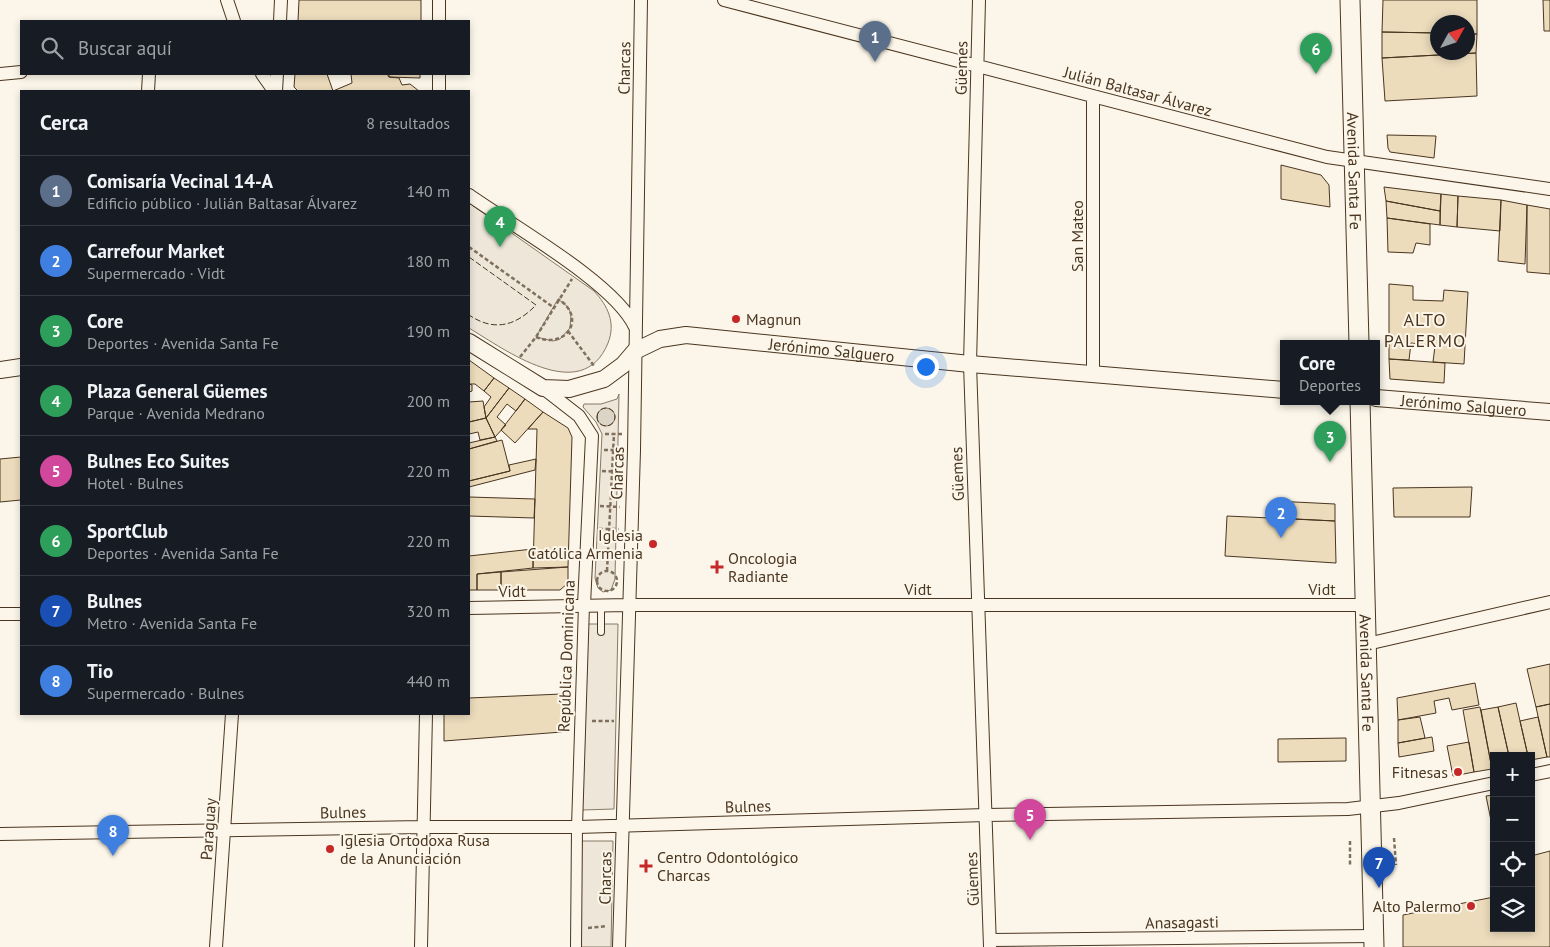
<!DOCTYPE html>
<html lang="es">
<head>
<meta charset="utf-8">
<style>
	:root { --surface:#171b24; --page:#242831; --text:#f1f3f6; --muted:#9ea1a6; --line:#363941; --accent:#0b8043 }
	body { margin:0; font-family:"PT Sans",sans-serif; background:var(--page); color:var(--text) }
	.controls { position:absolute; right:15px; bottom:15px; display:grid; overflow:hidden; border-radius:0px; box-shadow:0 2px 8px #0003 }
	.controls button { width:45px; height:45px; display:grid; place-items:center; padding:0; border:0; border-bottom:1px solid var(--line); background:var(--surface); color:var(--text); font:25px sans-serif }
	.compass { position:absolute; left:1430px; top:15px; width:45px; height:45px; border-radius:50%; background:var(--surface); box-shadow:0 2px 8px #0003; rotate:50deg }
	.you { position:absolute; left:925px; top:366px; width:18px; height:18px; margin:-12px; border:4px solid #fff; border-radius:50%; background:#1a73e8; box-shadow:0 0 0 8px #1a73e833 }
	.badge { display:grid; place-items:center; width:32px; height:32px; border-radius:50%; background:var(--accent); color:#fff; font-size:16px; font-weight:700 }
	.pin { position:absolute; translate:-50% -41px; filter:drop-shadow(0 1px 2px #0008) }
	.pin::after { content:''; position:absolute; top:26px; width:18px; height:15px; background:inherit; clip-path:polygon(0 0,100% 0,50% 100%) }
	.popup { position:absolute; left:1280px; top:340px; width:100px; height:65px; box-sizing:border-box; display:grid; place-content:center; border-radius:0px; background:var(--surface); filter:drop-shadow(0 1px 4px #0005); font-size:16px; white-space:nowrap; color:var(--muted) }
	.popup b { font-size:19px; color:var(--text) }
	.popup::after { content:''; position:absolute; left:50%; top:100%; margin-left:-10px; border:10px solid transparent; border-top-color:var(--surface) }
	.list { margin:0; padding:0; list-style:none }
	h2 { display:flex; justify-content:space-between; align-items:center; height:65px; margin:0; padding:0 20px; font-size:21px }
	h2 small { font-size:16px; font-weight:400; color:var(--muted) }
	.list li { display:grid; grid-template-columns:32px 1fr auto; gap:15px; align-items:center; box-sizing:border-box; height:70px; padding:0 20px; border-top:1px solid var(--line) }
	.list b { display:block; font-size:19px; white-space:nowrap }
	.list p { margin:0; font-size:16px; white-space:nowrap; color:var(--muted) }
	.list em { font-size:16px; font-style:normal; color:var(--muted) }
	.icon { flex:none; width:28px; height:28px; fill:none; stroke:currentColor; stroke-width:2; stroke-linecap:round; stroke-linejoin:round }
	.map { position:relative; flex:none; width:1550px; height:947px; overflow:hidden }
	.search { position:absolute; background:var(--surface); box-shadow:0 2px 8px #0003; left:20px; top:20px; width:450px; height:55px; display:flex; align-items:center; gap:12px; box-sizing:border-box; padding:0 18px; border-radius:0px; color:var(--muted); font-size:19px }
	.panel { position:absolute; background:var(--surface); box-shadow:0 2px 8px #0003; left:20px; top:90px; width:450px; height:625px; border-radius:0px }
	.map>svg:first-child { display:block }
	.green { fill:#ede6d9; stroke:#887966 }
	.parking { fill:#ede7d9; stroke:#887966 }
	.water { fill:#dcd4c6; stroke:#887966 }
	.building { fill:#ecdcbc; stroke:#4a3520 }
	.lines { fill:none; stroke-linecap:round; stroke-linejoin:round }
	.service-casing { stroke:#4a3520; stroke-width:8 }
	.pedestrian-casing { stroke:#4a3520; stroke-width:12 }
	.minor-casing { stroke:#4a3520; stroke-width:14 }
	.tertiary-casing { stroke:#4a3520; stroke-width:18 }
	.secondary-casing { stroke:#4a3520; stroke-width:21 }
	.path { stroke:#7f6f5c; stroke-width:2.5; stroke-dasharray:4 2.5; stroke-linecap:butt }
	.service { stroke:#fbf6e9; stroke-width:6 }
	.pedestrian { stroke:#fbf6e9; stroke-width:10 }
	.minor { stroke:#fbf6e9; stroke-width:12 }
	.tertiary { stroke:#fbf6e9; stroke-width:16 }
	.secondary { stroke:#fbf6e9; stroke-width:19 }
	.fence { stroke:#4a3520; stroke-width:1; stroke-dasharray:6 2.5; stroke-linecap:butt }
	.poi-dot { fill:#c62828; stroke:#fbf6e9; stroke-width:2 }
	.labels { text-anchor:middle; stroke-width:4; stroke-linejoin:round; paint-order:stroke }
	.street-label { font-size:16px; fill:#4a3520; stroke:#fbf6e9 }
	.poi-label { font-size:16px; fill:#4a3520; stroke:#fbf6e9; text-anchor:start }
	.neighbourhood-label { font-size:18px; letter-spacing:1px; fill:#4a3520; stroke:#fbf6e9 }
</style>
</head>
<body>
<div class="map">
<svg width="1550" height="947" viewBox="0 0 1550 947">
	<rect width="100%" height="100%" fill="#fbf6e9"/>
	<path class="green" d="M469,203L594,291C608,306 616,323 608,343C582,407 504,349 469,328Z
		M619,394L615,579L611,590L603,592L598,588L595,578L602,434L596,422L583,407L584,404H601L617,399Z
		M588,624H618L614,809L582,810Z
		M581,841H613L611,947H580Z"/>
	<path class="parking" d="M558,299L568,307L571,314L570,328L560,339L553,341L536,337Z"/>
	<path class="water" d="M597 417a9 9 0 1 1 18 0a9 9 0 1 1-18 0Z"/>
	<path class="building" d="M299,0H421V21H298Z
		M1383,0H1477V34H1468V22H1438V33L1382,32Z
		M1543,0H1550V31H1544Z
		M1382,32L1438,33V52H1468V34H1477L1476,53L1382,58Z
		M1476,53L1477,96L1385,101L1382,58Z
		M295,74H327L333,91H298L294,87Z
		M351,74H387L389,77L399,78L402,85L410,84L419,91H333L352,83Z
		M389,74H420V78L389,77Z
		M1387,135L1436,136L1434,158L1390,152L1388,148Z
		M1281,165L1321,175L1329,185L1330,207L1281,199Z
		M1384,187L1441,194L1440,211L1386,201Z
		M1441,194L1458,196L1457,227L1440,225Z
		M1458,196L1501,200L1500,231L1457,227Z
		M1501,200L1527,205L1525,264L1498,261Z
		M1386,201L1440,211V225L1387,218Z
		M1527,205L1550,209V274L1527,272Z
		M1387,218L1430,224V245L1416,243L1413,253L1388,252Z
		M1389,284L1413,286V300L1443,301L1444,290L1468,292L1464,364L1433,362L1435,346L1411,343L1409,360L1389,359Z
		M1389,359L1445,363L1444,383L1390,379Z
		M469,360L494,378L484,391L475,384H469Z
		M494,378L509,388L486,418L484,407L491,397L484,391Z
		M469,384L472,385V391L469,392Z
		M509,388L525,399L516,411L507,404L497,417L506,425L495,437L486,418Z
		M525,399L543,412L515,443L501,430Z
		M483,401L486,418L469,422V402Z
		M543,412L568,428L572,437L568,567L533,568L537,429H528Z
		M486,418L495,437L480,440L478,432L469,434V422Z
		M495,437L497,441L469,449V443Z
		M502,440L510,471L469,481V449Z
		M21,457V500L0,502V459Z
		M536,459L535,470L469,487V481L510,471L509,465Z
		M1472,487L1470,517H1394L1393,488Z
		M469,497L535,499L534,518L469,516Z
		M1275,501L1335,504V521L1277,518Z
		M1227,516L1335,521L1336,563L1225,556Z
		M533,549V568L477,574V590H469V556Z
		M568,567V583L560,590H501V572Z
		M501,572V590H477V574Z
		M1550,664V704L1536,707L1527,669Z
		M1475,683L1479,705L1452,710L1449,698L1434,701L1436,713L1398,720L1397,698Z
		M562,694V732L444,741V714H469V698Z
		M1516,703L1520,721L1528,756H1509L1498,707Z
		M1550,704V757H1547L1536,707Z
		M1480,707L1492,769L1474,772L1463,710Z
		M1498,707L1509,756H1494L1492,769L1481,710Z
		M1420,717L1425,738L1398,743V720Z
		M1538,717L1547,757L1531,760V756H1528L1520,721Z
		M1432,737L1434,751L1399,757L1398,743Z
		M1346,738V761L1278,762V739Z
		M1469,742L1474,772L1453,776L1447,746Z
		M1494,795V835L1486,796Z
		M1550,851V947H1403V915L1494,897V928H1531V856Z"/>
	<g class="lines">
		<defs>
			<path id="service" d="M601,605V632"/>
			<path id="pedestrian" d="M576,947L577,827L584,605"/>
			<path id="minor" d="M227,0L234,21
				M724,0L1327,157L1550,189
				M979,0L970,364L990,947
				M280,21L281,0
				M439,21V0
				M0,74L21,72
				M262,74L274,91
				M148,91L149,74
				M276,91L277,74
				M439,91V74
				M1093,96V375
				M469,195C511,225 615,283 635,327
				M543,388L579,416L592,436L584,605
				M469,608L628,605H1366
				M0,614H21
				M1367,644L1550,602
				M1531,775L1550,771
				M0,834L423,827H577L986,815L1348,809L1399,803L1494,783
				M990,940L1374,936
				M216,947L232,714
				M421,947L426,714
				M619,947L634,450L641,0"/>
			<g id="tertiary">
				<path id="s1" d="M469,342L543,388L569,389L604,379L623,365L635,351L660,339L686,335L970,364L1284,390"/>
				<path d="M0,370L21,367"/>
				<path id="s2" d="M1376,398L1550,412"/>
			</g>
			<g id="secondary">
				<path id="s3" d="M1350,0L1359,343"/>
				<path id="s4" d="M1360,401L1374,947"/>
			</g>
		</defs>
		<use href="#service" class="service-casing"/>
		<use href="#pedestrian" class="pedestrian-casing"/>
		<use href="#minor" class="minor-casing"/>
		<use href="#tertiary" class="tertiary-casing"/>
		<use href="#secondary" class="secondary-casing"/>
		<path class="path" d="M469,247L553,307
			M568,331L594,366
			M536,337C567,350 587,317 558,299
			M520,357L536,337L572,279
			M605,434H622
			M604,450H621
			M602,471L622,472
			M600,506L620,507
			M599,529H619
			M608,553H619
			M607,571L614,434
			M597 581a10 10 0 1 1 20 0a10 10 0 1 1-20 0Z
			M592,721H614
			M1394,838L1396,865
			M1350,841V866
			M588,928L607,926"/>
		<use href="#service" class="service"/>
		<use href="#pedestrian" class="pedestrian"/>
		<use href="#minor" class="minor"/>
		<use href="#tertiary" class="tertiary"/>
		<use href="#secondary" class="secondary"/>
		<path class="fence" d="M469,257L536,305C516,326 494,332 469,315
			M597 417a9 9 0 1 1 18 0a9 9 0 1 1-18 0Z"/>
	</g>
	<g class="poi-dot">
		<circle cx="736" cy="319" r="5"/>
		<circle cx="653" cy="544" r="5"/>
		<path d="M714.5 559.5h5v5h5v5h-5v5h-5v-5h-5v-5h5z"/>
		<circle cx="1458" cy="772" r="5"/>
		<circle cx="330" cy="849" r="5"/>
		<path d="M643.5 858.5h5v5h5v5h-5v5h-5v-5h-5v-5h5z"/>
		<circle cx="1471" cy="906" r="5"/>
	</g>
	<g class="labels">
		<g class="street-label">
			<text transform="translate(624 68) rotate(-89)" y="6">Charcas</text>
			<text transform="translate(961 68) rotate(-89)" y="6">Güemes</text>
			<text transform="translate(1138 91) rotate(15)" y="6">Julián Baltasar Álvarez</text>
			<text dy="6" stroke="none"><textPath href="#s3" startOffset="171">Avenida Santa Fe</textPath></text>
			<text transform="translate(1077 236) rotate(-90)" y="6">San Mateo</text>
			<text dy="6" stroke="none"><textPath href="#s1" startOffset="392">Jerónimo Salguero</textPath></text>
			<text dy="6" stroke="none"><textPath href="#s2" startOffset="88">Jerónimo Salguero</textPath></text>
			<text transform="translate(617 473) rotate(-88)" y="6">Charcas</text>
			<text transform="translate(957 474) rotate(-92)" y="6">Güemes</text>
			<text x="918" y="595">Vidt</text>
			<text x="1322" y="595">Vidt</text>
			<text transform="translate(512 591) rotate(-1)" y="6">Vidt</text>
			<text transform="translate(566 656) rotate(-88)" y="6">República Dominicana</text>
			<text dy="6" stroke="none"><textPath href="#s4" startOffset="272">Avenida Santa Fe</textPath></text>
			<text transform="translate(748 806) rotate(-2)" y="6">Bulnes</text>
			<text transform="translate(343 812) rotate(-1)" y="6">Bulnes</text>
			<text transform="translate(208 829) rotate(-86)" y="6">Paraguay</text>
			<text transform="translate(605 878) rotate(-89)" y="6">Charcas</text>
			<text transform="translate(972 879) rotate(-92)" y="6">Güemes</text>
			<text transform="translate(1182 922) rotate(-1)" y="6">Anasagasti</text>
		</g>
		<g class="poi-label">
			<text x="746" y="325">Magnun</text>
			<text x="643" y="541" text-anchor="end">Iglesia<tspan x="643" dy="18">Católica Armenia</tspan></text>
			<text x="728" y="564">Oncologia<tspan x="728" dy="18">Radiante</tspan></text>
			<text x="1448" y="778" text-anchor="end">Fitnesas</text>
			<text x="340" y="846">Iglesia Ortodoxa Rusa<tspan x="340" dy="18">de la Anunciación</tspan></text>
			<text x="657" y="863">Centro Odontológico<tspan x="657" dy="18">Charcas</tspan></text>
			<text x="1461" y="912" text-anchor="end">Alto Palermo</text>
		</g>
		<g class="neighbourhood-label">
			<text x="1425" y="326">ALTO<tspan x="1425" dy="21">PALERMO</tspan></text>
		</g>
	</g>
</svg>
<div class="controls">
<button>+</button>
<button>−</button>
<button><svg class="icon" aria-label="locate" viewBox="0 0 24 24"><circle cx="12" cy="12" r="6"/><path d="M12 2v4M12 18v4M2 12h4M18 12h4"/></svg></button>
<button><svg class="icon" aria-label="layers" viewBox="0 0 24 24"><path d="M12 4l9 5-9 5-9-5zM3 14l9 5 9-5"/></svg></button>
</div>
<svg class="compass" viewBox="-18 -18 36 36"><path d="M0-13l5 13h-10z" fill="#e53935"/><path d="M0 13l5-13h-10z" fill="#9ea1a6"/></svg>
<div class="you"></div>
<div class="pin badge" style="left:875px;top:62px;background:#5c6f8a">1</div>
<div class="pin badge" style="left:1281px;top:538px;background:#3f7fe0">2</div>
<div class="pin badge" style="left:1330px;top:462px;background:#2e9e5b">3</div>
<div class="popup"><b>Core</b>Deportes</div>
<div class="pin badge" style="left:500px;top:247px;background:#2e9e5b">4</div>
<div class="pin badge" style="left:1030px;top:840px;background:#d1479c">5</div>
<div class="pin badge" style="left:1316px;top:74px;background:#2e9e5b">6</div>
<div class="pin badge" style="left:1379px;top:888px;background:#1a4fb4">7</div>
<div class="pin badge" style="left:113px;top:856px;background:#3f7fe0">8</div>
<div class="search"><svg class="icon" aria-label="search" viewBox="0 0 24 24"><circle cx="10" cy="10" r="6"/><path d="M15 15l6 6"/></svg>Buscar aquí</div>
<section class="panel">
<h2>Cerca<small>8 resultados</small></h2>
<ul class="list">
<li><span class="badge" style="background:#5c6f8a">1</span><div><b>Comisaría Vecinal 14-A</b><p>Edificio público · Julián Baltasar Álvarez</p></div><em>140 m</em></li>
<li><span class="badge" style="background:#3f7fe0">2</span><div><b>Carrefour Market</b><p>Supermercado · Vidt</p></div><em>180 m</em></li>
<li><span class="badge" style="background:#2e9e5b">3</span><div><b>Core</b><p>Deportes · Avenida Santa Fe</p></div><em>190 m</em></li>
<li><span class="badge" style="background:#2e9e5b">4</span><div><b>Plaza General Güemes</b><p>Parque · Avenida Medrano</p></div><em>200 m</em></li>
<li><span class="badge" style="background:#d1479c">5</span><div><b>Bulnes Eco Suites</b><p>Hotel · Bulnes</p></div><em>220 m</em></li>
<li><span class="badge" style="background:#2e9e5b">6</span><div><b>SportClub</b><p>Deportes · Avenida Santa Fe</p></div><em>220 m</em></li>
<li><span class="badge" style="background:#1a4fb4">7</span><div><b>Bulnes</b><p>Metro · Avenida Santa Fe</p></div><em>320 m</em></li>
<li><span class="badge" style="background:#3f7fe0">8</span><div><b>Tio</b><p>Supermercado · Bulnes</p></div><em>440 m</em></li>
</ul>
</section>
</div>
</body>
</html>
